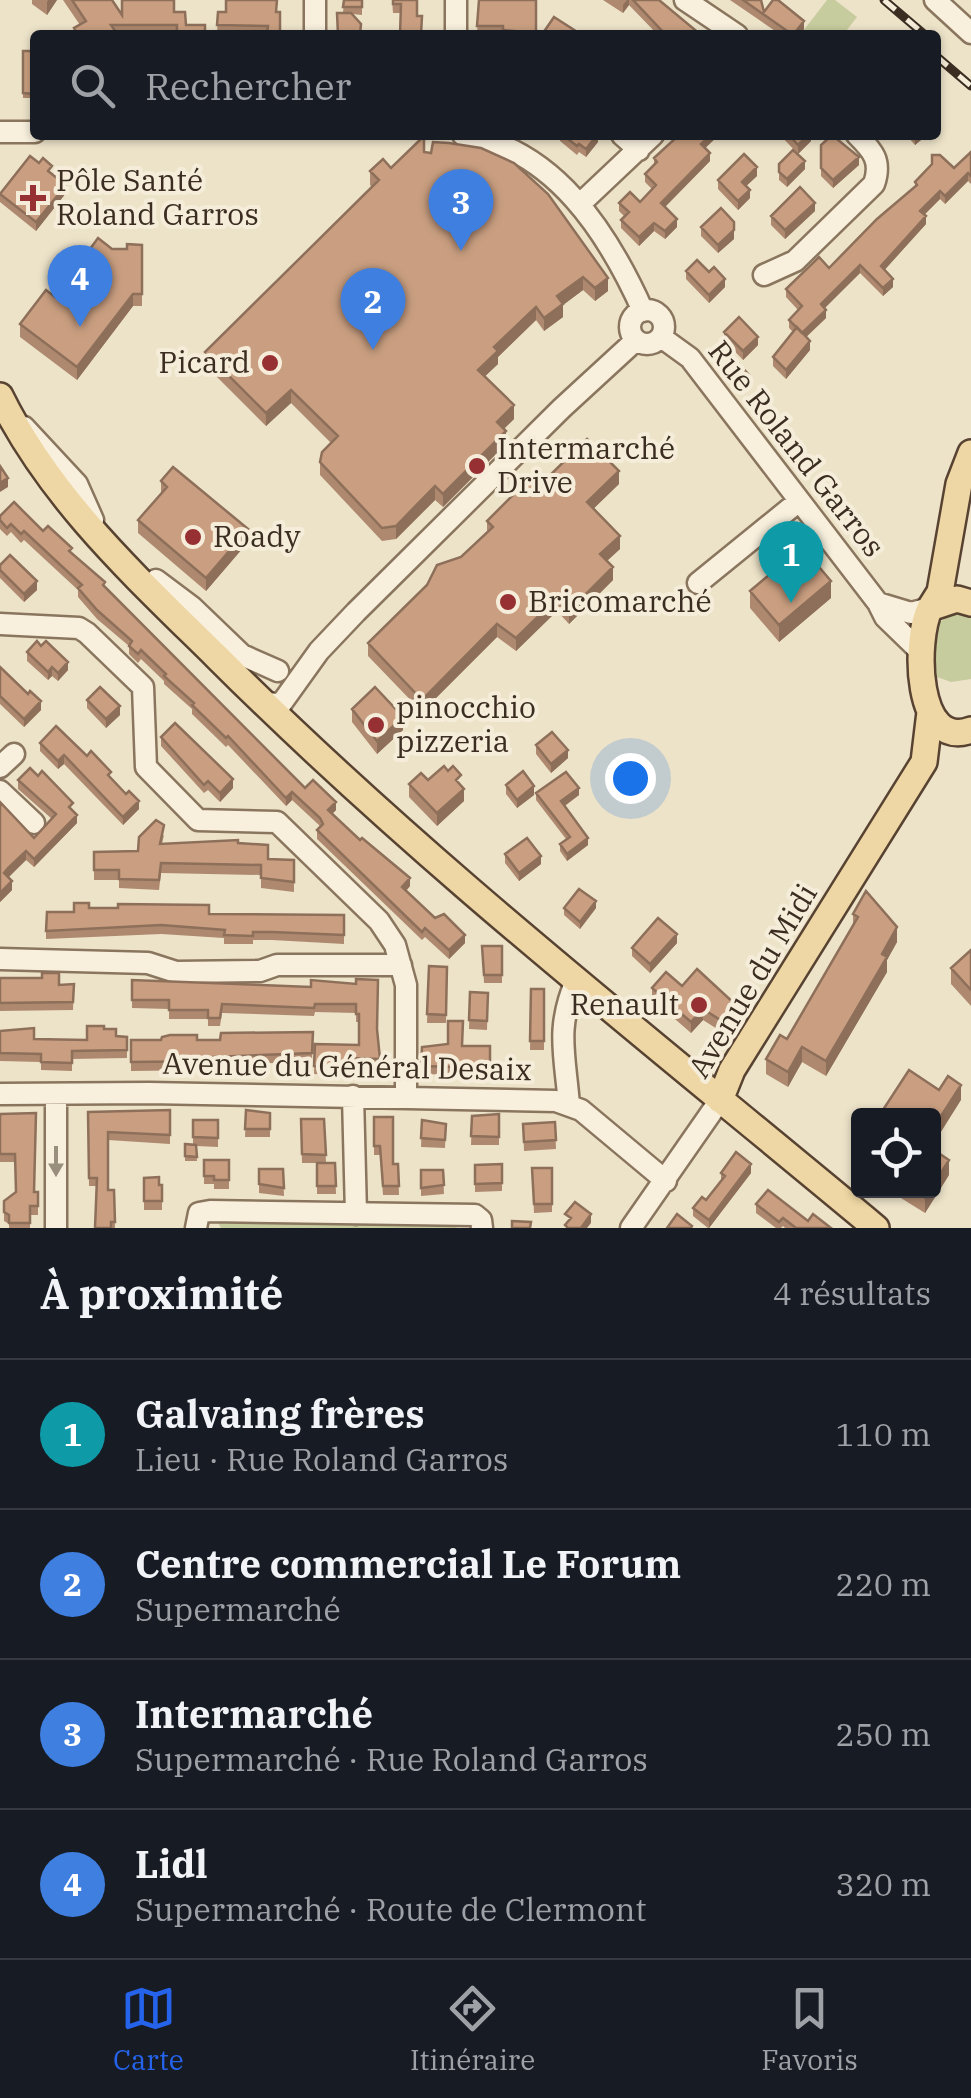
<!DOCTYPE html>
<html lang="fr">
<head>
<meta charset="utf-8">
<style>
	:root { --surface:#171b24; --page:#20242c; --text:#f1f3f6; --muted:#9ea1a6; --line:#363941; --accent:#2563eb }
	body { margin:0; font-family:"IBM Plex Serif",serif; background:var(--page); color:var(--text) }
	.controls { position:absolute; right:30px; bottom:30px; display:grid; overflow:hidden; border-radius:10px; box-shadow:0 2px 8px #0004 }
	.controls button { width:90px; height:90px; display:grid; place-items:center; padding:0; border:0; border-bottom:2px solid var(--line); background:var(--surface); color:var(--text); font:50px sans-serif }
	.you { position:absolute; left:630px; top:778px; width:35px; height:35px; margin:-25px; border:8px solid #fff; border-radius:50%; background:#1a73e8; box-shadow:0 0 0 15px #1a73e833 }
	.badge { display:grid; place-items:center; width:65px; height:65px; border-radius:50%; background:var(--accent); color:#fff; font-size:32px; font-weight:700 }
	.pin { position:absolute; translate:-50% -82px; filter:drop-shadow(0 2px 5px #0008) }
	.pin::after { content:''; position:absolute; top:52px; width:35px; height:30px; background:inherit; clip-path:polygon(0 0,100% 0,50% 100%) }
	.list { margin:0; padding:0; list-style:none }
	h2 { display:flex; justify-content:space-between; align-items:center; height:130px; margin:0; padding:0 40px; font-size:42px }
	h2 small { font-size:32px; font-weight:400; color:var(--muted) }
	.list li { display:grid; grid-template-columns:65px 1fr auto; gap:30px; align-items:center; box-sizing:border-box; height:150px; padding:0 40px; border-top:2px solid var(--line) }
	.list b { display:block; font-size:38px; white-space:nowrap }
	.list p { margin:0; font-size:32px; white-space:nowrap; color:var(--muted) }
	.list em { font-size:32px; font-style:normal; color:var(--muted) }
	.icon { flex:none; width:55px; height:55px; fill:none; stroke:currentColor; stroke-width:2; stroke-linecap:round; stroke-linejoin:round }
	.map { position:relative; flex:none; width:971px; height:1228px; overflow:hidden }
	.search { position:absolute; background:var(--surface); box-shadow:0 2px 8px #0004; left:30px; right:30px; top:30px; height:110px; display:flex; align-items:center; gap:25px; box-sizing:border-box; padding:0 35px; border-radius:10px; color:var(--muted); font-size:38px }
	.sheet { height:730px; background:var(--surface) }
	nav { display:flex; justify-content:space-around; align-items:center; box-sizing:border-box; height:140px; border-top:2px solid var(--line); background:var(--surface); font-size:28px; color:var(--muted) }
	nav a { display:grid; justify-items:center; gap:5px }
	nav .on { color:var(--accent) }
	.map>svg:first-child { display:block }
	.green { fill:#c6cc9d }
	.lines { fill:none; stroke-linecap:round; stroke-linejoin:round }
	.minor-casing { stroke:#8a755e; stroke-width:25 }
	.major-casing { stroke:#584332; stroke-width:30 }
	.minor { stroke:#f8f0dd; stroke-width:20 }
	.major { stroke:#eed7a4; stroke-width:25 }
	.rail-casing { stroke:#3b2d21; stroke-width:9 }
	.rail { stroke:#f5edd9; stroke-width:5; stroke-dasharray:15; stroke-linecap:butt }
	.wall { fill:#ae896f }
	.shaded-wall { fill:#8d6f5a }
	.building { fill:#ca9f81; stroke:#8d6f5a; stroke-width:2.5 }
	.oneway { fill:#9a8e7f }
	.poi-dot { fill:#973032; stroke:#f5edd9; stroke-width:4 }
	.labels { text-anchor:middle; stroke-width:8; stroke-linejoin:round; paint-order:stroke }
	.poi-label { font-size:30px; fill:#3b2d21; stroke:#f5edd9; text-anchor:start }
	.street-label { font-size:30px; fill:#3b2d21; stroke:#f5edd9 }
</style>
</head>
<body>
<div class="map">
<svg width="971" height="1228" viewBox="0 0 971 1228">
	<rect width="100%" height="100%" fill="#ede3c9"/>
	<path class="green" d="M827,0H835L857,17L843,35H800Z
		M955,612L971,618V679L951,682L937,677L934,643L940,622Z
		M217,1221L462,1223L456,1228H221Z"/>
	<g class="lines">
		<defs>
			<path id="minor" d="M685,0L737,35
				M935,0L971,33
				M315,35V0
				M456,35V0
				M0,132H35
				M463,135C554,148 608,233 643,311
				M622,135L639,150
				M580,204L653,135
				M764,275L795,261L874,184C882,161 873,151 857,135
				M630 327a17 17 0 1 1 34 0a17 17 0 1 1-34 0Z
				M661,337L690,358L878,603L885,617L919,650
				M24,427L77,484L93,520
				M156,580L192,607L242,655L278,671
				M698,583L799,501
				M878,603L911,613L930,608
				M0,624L79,628L87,633L143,687L146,767L198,820L277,822L379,921L395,945L406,985V1097
				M263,703L281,704L319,651L356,612L562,408L636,340
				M0,767L14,754
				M0,791L34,823
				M0,959L148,963L176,972L260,971L277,965H401
				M0,1094L149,1093L556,1101L581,1110L666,1181
				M56,1094V1228
				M353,1096L356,1214
				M569,1105C565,1053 555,1029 577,978
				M196,1228L199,1213L210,1211L475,1215L481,1220L482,1228
				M631,1228L720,1100"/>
			<path id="major" d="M0,396C51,500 136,577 217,657C423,863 653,1042 876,1228
				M971,603L957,599L930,608C914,640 915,751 971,730
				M930,608L940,592L959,484L971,453
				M720,1100L732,1070L924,762L930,712"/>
		</defs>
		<use href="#minor" class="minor-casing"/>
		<use href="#major" class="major-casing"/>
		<use href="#minor" class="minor"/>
		<use href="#major" class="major"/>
		<defs>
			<path id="rail" d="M884,0L925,35
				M936,56L971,86"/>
		</defs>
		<use href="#rail" class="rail-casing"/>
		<use href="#rail" class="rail"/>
	</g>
	<path class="wall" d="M32,0H57L47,15L32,4Z
		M63,0H112L122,15L174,12L186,25L205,35H74V28L80,25Z
		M344,0H362V15L343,13Z
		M392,0H417L401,13H393Z
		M479,0H536V35L477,34Z
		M603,0H659L700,35H658L629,5L623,13Z
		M730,0H761L764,12L804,29L800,35H781Z
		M218,12H277L281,35H217Z
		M23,51H35V98H23Z
		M560,135H598V142L586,157L579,152L577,155L560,141Z
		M679,135H719L705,148L710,161L665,207L677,227L665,239L654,231L639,246L621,228V220L624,216L619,211V203L640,202L652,189L645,182V174L654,165V158Z
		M780,135H811V141L798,154Z
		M906,135H927L915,145Z
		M821,145L859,165L833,188L821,176Z
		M424,152L608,291L595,301L583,290L563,305V317L544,331L536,320L498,357V364L485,376L514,419L504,429L506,444L443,507L435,500L396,539L382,541L320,475V462L331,443L291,403L266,426L205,365V352L372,187L370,185V171L391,168Z
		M971,152V184L968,181L945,204L940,199L924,215L926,224L884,270L893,287L883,296L860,273L824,308L826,318L806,337L810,350L786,379L773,366V357L793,332L789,328V320L798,310L786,297V289L829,268L915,187V182L954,168Z
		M779,164L805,169L787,187L779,180Z
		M52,174L66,193L36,231L0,202V194Z
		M757,176L746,186L750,198L738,210L718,189V180Z
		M815,211L785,239L771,225V216Z
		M701,227L734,239L718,253L701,236Z
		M142,245V306H133L77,380L20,337V324L112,249H127Z
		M686,271L725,287L709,303L686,279Z
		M724,332L758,345L743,360L724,340Z
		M161,481L248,542L206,591L138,533V520L161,494Z
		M619,484L593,509L620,549L607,561L613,580L569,624L557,611L516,651L497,637L422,712L368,656V643L487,532V521L536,489Z
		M0,516L43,531L72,553L305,788L336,810L332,814L410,886L406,891L435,918L465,943L449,959L425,937L422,940L317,839V830L320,826L292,800L286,806L228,745L226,747L192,714V709L164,684V681L141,659L138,663L129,654V646L97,619L78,597V590L24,540L21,543L11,532L7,536L0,529Z
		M0,565L37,590L24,602L0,578Z
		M750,591L831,598L779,642L750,608Z
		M27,652L68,670L58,681L52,676L48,680L27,661Z
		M0,667L41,710L24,727L0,704Z
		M87,700L120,715L106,728L87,708Z
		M352,709L403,730L377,754L352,722Z
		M161,737L233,788L220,802L208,790L204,793L161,746Z
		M40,743L111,779L139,809L123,825L64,764L58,769L40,751Z
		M536,745L568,758L551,773L536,754Z
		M18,780L73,811L77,823L34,867L26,860L8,877L12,890L0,902V802L34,838L52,819L18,789Z
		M428,780L461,785L464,801L437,826L409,797V784Z
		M506,785L534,795L517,808L506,794Z
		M536,793L579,795L565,806L588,845L567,861L560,851V844L566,839L536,800Z
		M164,835L162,844L238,843L268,859L294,860V892L261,888V875L161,873L159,890L119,888V880H94V852L138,851Z
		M505,854L541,864L519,881L505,863Z
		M89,908L209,914L344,915V944L272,940H253V944H224V938L161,934L46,939V931L74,912Z
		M564,908H596L580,929L564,915Z
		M853,914L897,942L887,960V972L826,1076L802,1062L788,1087L766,1074V1059L787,1039L853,926Z
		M677,943L650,973L632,956V948Z
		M482,946H502V983H484Z
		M971,950V1006L951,984V968Z
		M429,966L447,967L446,1023H427Z
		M0,978L59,985L74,984L73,1010L0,1011Z
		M132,980L311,987L356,984L377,1030L380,1067H348V1072H340V1075L314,1074L315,1044L359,1045V1022H356V1013L315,1012L314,1016L222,1013L220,1026H208V1019H169V1009L132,1008Z
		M682,986L736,1016L728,1030L722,1032L703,1020L691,1033L652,999V988Z
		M531,989H544V1050H530Z
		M470,992L488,993L487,1030L469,1029Z
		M104,1029L116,1036L127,1037V1058L72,1059V1071L41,1070V1062L0,1061V1031L34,1039L87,1040Z
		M313,1032L312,1061L214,1066V1070L131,1071V1062L197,1040H220Z
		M490,1046V1076L421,1074L422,1047Z
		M170,1110V1144L108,1140V1190H114L115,1228H95L96,1186H89L88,1112Z
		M246,1110L270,1113V1137H245Z
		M0,1114L35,1192H38V1215H30V1228H9V1224L4,1221V1201L15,1192V1162H0Z
		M499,1114V1145H471L472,1116Z
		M374,1117L393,1164H398L399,1195H383L380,1155H374Z
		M301,1119H324L326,1163H302Z
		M193,1120H218V1147L196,1146L197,1161H185V1144H193Z
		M422,1120L446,1124L445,1148L421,1147Z
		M555,1122L556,1149L524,1151L523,1124Z
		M204,1160H229V1189H214V1184H204Z
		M317,1163H335L336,1194H317Z
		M502,1164V1191L475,1192V1165Z
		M532,1168H552V1212L534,1213Z
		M259,1169H283L284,1196L259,1193Z
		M421,1170H443L444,1194L421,1196Z
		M721,1173H751L709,1228H708L693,1216V1208L706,1200L721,1181Z
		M949,1175L925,1213L888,1190H934Z
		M144,1178L159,1185H162V1210H144Z
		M756,1204L808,1221L831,1228H785L783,1226L781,1228H776L756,1213Z"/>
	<path class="shaded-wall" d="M48,0H57L47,15V2Z
		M627,0H629V5L623,13V5Z
		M804,21V29L800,35H793Z
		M597,135H598V142L586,157V149Z
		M711,135H719L701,152V144Z
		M808,135H811V141L798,154V145Z
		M918,135H927L915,145V137Z
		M710,153V161L661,211V203Z
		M859,157V165L833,188V180Z
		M805,161V169L787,187V179Z
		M757,167V176L742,190V182Z
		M968,173V181L945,204V196Z
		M66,185V193L36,231V222Z
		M750,190V198L738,210V201Z
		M940,191V199L920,219V211Z
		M815,203V211L785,239V230Z
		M926,216V224L881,274V266Z
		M677,219V227L665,239V231Z
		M654,223V231L639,246V237Z
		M734,230V239L718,253V245Z
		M860,265V273L821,312V304Z
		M583,277V290L563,305V317L544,331V318L557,296Z
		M608,278V291L595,301V288Z
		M725,279V287L709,303V295Z
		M893,279V287L883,296V288Z
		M133,294V306L77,380V367Z
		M536,307V320L498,357V364L478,383V370L494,347Z
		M826,310V318L802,341V333Z
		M758,337V345L743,360V351Z
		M810,341V350L786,379V370Z
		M749,375V379L737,391V387Z
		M291,390V403L266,426V413Z
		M514,405V419L497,435V422Z
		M506,431V444L443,507V494Z
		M619,471V484L587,515V502Z
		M8,478V487L0,492V483Z
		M435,486V500L396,539V526Z
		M248,529V542L206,591V578Z
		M620,536V549L600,567V554Z
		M613,567V580L569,624V611Z
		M37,581V590L24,602V594Z
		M831,581V598L779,642V625Z
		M557,598V611L516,651V638Z
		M497,624V637L422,712V700Z
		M68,662V670L58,681V673Z
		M52,667V676L48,680V672Z
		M41,701V710L24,727V719Z
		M120,706V715L106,728V719Z
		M403,717V730L377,754V741Z
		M568,750V758L551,773V764Z
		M64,755V764L58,769V761Z
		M233,779V788L220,802V793Z
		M534,786V795L517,808V800Z
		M579,788V795L561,808V801Z
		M464,789V801L437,826V813Z
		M292,792V800L286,806V798Z
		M139,801V809L123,825V817Z
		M336,802V810L328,818V810Z
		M77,815V823L34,867V859Z
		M588,838V845L567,861V854Z
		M26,851V860L4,882V873Z
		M541,856V864L519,881V873Z
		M410,878V886L402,895V887Z
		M12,881V890L0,902V893Z
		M596,901V908L580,929V922Z
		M897,927V942L887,960V972L826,1076V1061Z
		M677,934V943L650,973V964Z
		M465,935V943L449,959V950Z
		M736,1005V1016L728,1030L722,1032V1021Z
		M703,1009V1020L691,1033V1022Z
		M802,1047V1062L788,1087V1072Z
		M961,1085V1100L934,1143V1127Z
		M949,1160V1175L925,1213V1198L929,1190H934V1184Z
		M751,1164V1173L709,1228V1220Z
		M591,1214V1223L587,1228H581Z"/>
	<path class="building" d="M72,0H112L122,15V0H174V12H185L186,25H205V35H177V25H111L118,35H91L90,34L78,35L74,28L86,21Z
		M226,0H277L276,12H280V35H267L268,26L217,25L218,12H226Z
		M344,0H362V7H343Z
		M393,0H417V16H422L421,35H400L401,4H393Z
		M479,0H536V33L503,30V26H477Z
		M633,0H659L700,34L666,35Z
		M743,0H761L764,12L773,0H778L804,21L793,35Z
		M337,13H351L361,24L360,35H338Z
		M554,17L582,35L543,33Z
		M23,51H35V94L23,93Z
		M563,135H597L586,149L579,144L577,146Z
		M679,135H711L701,144L710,153L661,203L677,219L665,231L654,223L639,237L621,220L629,212L619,203L630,192L640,202L656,185L645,174L657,162L654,158Z
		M789,135H808L798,145Z
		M832,135L859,157L833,180L821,168V145Z
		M424,136V152L431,153L433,142L449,143L481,148L514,163L548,194L608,278L595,288L583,277L557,296L563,304L544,318L536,307L494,347L498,351L478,370L514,405L497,422L506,431L443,494L435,486L396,526L382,528L320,462L322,452L338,436L291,390L266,413L205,352L379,180L370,171L383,159L391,168Z
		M793,150L805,161L787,179L779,172V164Z
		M971,152V176L968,173L945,196L940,191L920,211L926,216L881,266L893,279L883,288L860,265L821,304L826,310L802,333L789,320L802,306L786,289L819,257L829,268L877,219L917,185L915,182L932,164V155H940L954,168Z
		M744,154L757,167L742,182L750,190L738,201L718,180Z
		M30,156L39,163L43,158L52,166L48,171L66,185L36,222L0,194Z
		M800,187L815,203L785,230L771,216Z
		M721,208L734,222V230L718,245L701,227Z
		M98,238L112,249H127V244L142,245V294H133L77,367L20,324L46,290L55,297Z
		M697,260L709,272L714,267L725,279L709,295L686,271Z
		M739,317L758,337L743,351L724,332Z
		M797,327L810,341L786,370L773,357Z
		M739,364L749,375L737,387L728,375Z
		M587,439L619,471L587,502L620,536L600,554L613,567L569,611L557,598L516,638L497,624L422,700L368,643L427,585L437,565L461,557L493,527L487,521L528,480L536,489Z
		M0,466L8,478L0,483Z
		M173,467L248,529L206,578L138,520L167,487L161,481Z
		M14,502L43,531L48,526L72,548L69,551L105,582L103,585L305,788L313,780L336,802L328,810L360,840L362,838L410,878L402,887L435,918L444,914L465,935L449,950L425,928L422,932L317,830L323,824L320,818L292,792L286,798L228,736L226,738L192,705L194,703L164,676L166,674L141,650L138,654L129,646L132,641L97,610L78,588L82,585L24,531L21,534L11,524L7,528L0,520V516Z
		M802,547L831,581L779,625L750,591Z
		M10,555L37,581L24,594L0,570V565Z
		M37,641L41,646L46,641L68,662L58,673L52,667L48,672L27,652Z
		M0,667L28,694L30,691L41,701L24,719L0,696Z
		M100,687L120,706L106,719L87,700Z
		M375,687L403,717L377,741L352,709Z
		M175,723L233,779L220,793L208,781L204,785L161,737Z
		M56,726L87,756L91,751L111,772L108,775L126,794L129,791L139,801L123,817L64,755L58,761L40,743Z
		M552,732L568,750L551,764L536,745Z
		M444,766L448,771L453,766L461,775L456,780L464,789L437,813L409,784L421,773L428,780Z
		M30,768L38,776L42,771L73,803L69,807L77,815L34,859L26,851L8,868L4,873L12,881L0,893V802L34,838L56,814L18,780Z
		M523,771L534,786L517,800L506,785Z
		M566,772L579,788L561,801L588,838L567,854L560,844L570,837L536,793Z
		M156,820L164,825L160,844L238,840V843L268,845V859L294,860V882L261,878V865L161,863L159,880L119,879V870H94V852L138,851L139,837Z
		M527,838L541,856L519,873L505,854Z
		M579,889L596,901L580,922L564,908Z
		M866,891L897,927L882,954L887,957L826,1061L802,1047L788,1072L766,1059L780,1035L787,1039L858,917L853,914Z
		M74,903H89V908H118V904L209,905V914L344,915V935L272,932H253V936L224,935L225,930L161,925L46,931L47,912H74Z
		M658,918L677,934L650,964L632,948Z
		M482,946H502V975H484Z
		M971,950V990L951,968Z
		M429,966L447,967L446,1015L427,1014Z
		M697,969L736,1005L728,1019L722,1021L703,1009L691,1022L652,988L666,972L682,986Z
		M42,973H59V985L74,984L73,1002L0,1003V978H42Z
		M356,979L378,980L377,1029L380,1059L348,1058V1063H340V1067L314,1066L315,1044L359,1045V1014H356V1004H315L314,1008L222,1004L220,1018H208V1010H169V1000H132V980L311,987V980L356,984Z
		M531,989H544V1041H530Z
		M470,992L488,993L487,1021L469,1020Z
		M448,1021H463L462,1046H490V1068L421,1066L422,1047L448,1044Z
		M87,1026H104V1029H116V1036L127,1037V1050L72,1051V1063L41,1062V1054L0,1053V1031L34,1028V1039L87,1040Z
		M313,1032L312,1053L214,1057V1061L131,1062V1040H161L162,1037L170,1035H197V1040H220L221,1033Z
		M909,1070L939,1090L948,1076L961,1085L934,1127V1116H879Z
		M170,1110V1135L108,1132V1190H114L115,1222H111V1228H95L97,1178H89L88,1112Z
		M246,1110L270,1113V1129H245Z
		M36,1113L34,1192H38V1206H30V1223H9V1215L4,1212V1201L16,1192L15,1154H0V1114Z
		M499,1114V1137L471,1136L472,1116Z
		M374,1117H393V1164H398L399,1186H383L380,1146H374Z
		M301,1119H324L326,1155L302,1154Z
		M193,1120H218V1138L193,1137Z
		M422,1120L446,1124L445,1140L421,1138Z
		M555,1122L556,1140L524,1142L523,1124Z
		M185,1144L196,1145L197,1157L185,1156Z
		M934,1150L949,1160L934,1184Z
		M736,1152L751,1164L709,1220L693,1208L702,1197L706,1200L725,1176L721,1173Z
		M204,1160H229V1180H214V1176H204Z
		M317,1163H335L336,1186H317Z
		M502,1164V1183L475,1184V1165Z
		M532,1168H552V1204H534Z
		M259,1169H283L284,1188L259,1184Z
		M421,1170H443L444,1185L421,1188Z
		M159,1177V1185H162V1201H144V1178Z
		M768,1190L808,1221L813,1214L831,1228H796L783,1218L779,1222L756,1204Z
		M913,1190H929L925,1198Z
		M575,1202L591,1214L581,1228H568L565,1225L571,1218L565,1214Z
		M677,1214L692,1226L691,1228H667Z
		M512,1221L531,1222L530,1228H512Z"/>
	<defs><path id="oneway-solid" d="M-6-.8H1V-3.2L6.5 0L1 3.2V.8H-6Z" transform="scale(2.5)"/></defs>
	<use class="oneway" href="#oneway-solid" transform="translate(56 1161) rotate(90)"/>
	<g class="poi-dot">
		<path d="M28 183h10v10h10v10h-10v10h-10v-10h-10v-10h10z"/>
		<circle cx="270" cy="363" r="10"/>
		<circle cx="477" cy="466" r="10"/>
		<circle cx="193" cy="537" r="10"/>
		<circle cx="508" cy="602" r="10"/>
		<circle cx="376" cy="725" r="10"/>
		<circle cx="699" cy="1005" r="10"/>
	</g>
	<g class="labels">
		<g class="poi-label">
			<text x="56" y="191">Pôle Santé<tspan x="56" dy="34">Roland Garros</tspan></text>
			<text x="250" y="373" text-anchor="end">Picard</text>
			<text x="497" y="459">Intermarché<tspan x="497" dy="34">Drive</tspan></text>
			<text x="213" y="547">Roady</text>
			<text x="528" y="612">Bricomarché</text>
			<text x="396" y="718">pinocchio<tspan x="396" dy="34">pizzeria</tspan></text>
			<text x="679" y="1015" text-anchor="end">Renault</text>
		</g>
		<g class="street-label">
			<text transform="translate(796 449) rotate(52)" y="10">Rue Roland Garros</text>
			<text transform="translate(753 981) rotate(-59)" y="10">Avenue du Midi</text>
			<text transform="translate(347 1067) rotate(1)" y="10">Avenue du Général Desaix</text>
		</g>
	</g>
</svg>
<div class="controls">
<button><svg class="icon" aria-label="locate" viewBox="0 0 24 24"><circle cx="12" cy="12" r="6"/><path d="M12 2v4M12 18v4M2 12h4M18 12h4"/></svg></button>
</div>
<div class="you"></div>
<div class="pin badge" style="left:791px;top:603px;background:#0f9aa8">1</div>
<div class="pin badge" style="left:373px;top:350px;background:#3f7fe0">2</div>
<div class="pin badge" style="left:461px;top:251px;background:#3f7fe0">3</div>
<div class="pin badge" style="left:80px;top:327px;background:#3f7fe0">4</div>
<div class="search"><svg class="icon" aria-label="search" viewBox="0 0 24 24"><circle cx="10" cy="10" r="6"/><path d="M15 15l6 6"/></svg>Rechercher</div>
</div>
<section class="sheet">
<h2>À proximité<small>4 résultats</small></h2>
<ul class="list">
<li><span class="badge" style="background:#0f9aa8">1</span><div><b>Galvaing frères</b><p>Lieu · Rue Roland Garros</p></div><em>110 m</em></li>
<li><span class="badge" style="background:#3f7fe0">2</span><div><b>Centre commercial Le Forum</b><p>Supermarché</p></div><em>220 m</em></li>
<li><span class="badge" style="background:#3f7fe0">3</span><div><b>Intermarché</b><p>Supermarché · Rue Roland Garros</p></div><em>250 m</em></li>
<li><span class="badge" style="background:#3f7fe0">4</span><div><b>Lidl</b><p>Supermarché · Route de Clermont</p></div><em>320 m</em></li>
</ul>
</section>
<nav>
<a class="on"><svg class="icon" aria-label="map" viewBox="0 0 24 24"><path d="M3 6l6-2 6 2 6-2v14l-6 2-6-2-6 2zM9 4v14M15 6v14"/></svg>Carte</a>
<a><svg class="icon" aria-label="directions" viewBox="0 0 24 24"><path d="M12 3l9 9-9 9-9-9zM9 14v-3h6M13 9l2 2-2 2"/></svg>Itinéraire</a>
<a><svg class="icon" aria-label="saved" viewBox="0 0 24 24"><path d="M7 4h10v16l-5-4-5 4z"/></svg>Favoris</a>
</nav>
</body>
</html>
